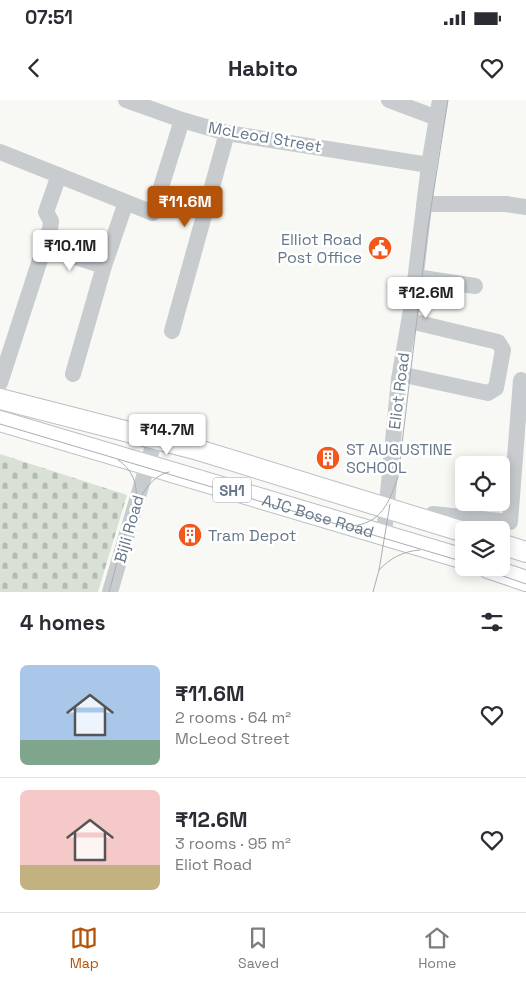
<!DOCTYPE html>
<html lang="en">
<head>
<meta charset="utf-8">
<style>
  :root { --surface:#fff; --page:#f2f2f3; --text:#2b2b33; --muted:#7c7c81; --line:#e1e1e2; --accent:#b45309 }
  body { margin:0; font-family:"Space Grotesk",sans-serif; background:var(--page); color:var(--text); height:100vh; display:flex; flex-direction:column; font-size:19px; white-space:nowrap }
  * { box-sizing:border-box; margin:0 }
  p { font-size:16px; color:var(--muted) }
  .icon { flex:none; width:28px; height:28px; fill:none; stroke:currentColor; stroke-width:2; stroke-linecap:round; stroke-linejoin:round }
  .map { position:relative; height:492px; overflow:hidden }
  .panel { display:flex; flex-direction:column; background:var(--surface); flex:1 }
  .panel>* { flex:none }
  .buttons { position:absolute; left:455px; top:356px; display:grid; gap:10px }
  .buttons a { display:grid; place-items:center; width:55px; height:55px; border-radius:8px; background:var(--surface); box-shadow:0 2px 12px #0003; font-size:25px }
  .price { position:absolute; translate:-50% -42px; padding:0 11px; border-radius:5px; background:#fff; color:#222; font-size:16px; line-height:32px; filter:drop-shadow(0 1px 2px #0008) }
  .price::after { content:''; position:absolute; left:50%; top:30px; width:15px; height:11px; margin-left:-8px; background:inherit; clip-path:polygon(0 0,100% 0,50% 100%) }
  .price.current { background:var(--accent); color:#fff }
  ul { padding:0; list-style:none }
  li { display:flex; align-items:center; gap:15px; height:125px; padding:0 20px }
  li+li { border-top:1px solid var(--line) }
  li span { display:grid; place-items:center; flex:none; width:140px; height:100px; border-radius:8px; color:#555 }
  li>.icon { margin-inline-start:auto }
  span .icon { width:60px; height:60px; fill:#fffc; stroke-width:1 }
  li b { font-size:21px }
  h2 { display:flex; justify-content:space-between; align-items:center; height:60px; padding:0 20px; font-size:21px }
  .status { display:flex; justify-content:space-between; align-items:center; height:35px; padding:0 25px; background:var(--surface); direction:ltr }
  .status svg { height:14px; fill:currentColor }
  header { display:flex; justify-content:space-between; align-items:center; height:65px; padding:0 20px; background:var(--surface); font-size:22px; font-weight:700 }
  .tab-bar { display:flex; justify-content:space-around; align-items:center; height:70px; border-top:1px solid var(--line); background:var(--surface); font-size:14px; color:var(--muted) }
  .tab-bar a { display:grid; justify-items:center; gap:2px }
  .tab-bar .current { color:var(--accent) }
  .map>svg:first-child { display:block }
</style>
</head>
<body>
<div class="status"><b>07:51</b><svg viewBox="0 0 49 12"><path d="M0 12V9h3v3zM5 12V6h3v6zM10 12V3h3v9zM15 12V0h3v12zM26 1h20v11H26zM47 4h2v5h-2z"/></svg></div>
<header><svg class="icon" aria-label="back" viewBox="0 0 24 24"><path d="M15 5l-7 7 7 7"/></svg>Habito<svg class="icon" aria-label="heart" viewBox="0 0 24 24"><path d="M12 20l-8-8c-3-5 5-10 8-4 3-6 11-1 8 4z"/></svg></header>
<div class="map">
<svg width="526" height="492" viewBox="0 0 526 492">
  <defs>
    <pattern id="cemetery-stones" width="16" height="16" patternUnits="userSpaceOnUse" patternTransform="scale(1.25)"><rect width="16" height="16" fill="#d9e1d6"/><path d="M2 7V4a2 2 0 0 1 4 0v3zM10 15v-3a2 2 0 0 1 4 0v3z" fill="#b4bbb3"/></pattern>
  </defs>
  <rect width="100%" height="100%" fill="#f8f9f5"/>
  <path fill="url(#cemetery-stones)" d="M0,354L127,395L98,492H0Z"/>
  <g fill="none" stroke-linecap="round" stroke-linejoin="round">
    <g stroke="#bbbfc3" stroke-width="22">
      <g id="major">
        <path d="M0,299L195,349L464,432"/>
        <path id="s1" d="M0,321L464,459"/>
        <path d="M501,444L526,452"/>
        <path d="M488,468L526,481"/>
      </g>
    </g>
    <path stroke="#c8cccf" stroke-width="16" d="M126,0L182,20
      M389,0L437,18
      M0,52L153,113L182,20L227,33L429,65
      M424,104H506L526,107
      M44,147L104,166
      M416,177L475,186
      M172,231L227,33
      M73,274L104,166L126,102
      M400,274L488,293L496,288L503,250L498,242L410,221
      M0,283L50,129L51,121L46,112L59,75
      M431,421L433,414L510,422L521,280
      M384,434L399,279L413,198L429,65L440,0
      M110,492L155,339"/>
    <use href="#major" stroke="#fff" stroke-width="20"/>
    <path stroke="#a8aeb4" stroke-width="1" d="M0,324L464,462
      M118,360C132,369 138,384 136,401
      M351,426C381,424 389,403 398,377L428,127L448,0
      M480,468L526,484
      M379,470C390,458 404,451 420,450
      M109,492C119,460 132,379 169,372
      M373,492L379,470L390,404"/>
  </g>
  <defs>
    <g id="civic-disc" transform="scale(1.25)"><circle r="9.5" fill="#f3571b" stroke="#fff"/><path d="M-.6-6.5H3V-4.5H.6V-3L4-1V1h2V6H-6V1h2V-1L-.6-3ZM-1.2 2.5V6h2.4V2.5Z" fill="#fff"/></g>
    <g id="building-disc" transform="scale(1.25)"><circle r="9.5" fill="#f3571b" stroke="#fff"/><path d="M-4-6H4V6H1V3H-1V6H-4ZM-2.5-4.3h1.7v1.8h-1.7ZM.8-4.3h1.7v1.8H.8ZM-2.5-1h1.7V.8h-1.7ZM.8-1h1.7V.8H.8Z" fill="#fff"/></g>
  </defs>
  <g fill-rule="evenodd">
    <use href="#civic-disc" x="380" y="148"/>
    <use href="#building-disc" x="328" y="358"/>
    <use href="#building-disc" x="190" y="435"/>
  </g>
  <g text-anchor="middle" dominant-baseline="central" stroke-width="5" stroke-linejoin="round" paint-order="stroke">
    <rect fill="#fff" stroke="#93a0ac" stroke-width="1" x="213" y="377.5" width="38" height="25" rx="4"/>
    <g font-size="15" font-weight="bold" fill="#657789">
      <text x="232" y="390">SH1</text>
    </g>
    <g font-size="16" fill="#657789" stroke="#fff">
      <text transform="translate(265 37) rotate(10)">McLeod Street</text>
      <text transform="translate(399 291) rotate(-83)">Eliot Road</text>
      <text stroke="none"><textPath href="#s1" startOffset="332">AJC Bose Road</textPath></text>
      <text transform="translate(129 429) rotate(-74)">Bijli Road</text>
    </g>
    <g font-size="16" fill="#657789" stroke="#fff" text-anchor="start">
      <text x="362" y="139" text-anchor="end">Elliot Road<tspan x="362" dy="18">Post Office</tspan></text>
      <text x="346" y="349">ST AUGUSTINE<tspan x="346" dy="18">SCHOOL</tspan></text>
      <text x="208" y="435">Tram Depot</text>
    </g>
  </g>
</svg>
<div class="buttons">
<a><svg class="icon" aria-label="locate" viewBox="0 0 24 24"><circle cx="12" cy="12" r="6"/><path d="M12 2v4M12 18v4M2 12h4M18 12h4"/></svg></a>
<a><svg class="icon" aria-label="layers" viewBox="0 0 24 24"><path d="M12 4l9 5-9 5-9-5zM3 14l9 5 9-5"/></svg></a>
</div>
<b class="price current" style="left:185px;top:128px">₹11.6M</b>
<b class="price" style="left:70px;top:172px">₹10.1M</b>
<b class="price" style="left:426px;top:219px">₹12.6M</b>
<b class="price" style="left:167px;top:356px">₹14.7M</b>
</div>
<section class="panel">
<h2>4 homes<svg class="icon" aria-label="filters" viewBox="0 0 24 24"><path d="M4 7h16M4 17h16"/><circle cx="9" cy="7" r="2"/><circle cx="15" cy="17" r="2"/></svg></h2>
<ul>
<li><span style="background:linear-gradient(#a9c7e8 75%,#7fa58c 0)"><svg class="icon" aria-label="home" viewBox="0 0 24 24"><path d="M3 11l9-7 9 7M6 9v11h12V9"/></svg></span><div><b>₹11.6M</b><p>2 rooms · 64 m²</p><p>McLeod Street</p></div><svg class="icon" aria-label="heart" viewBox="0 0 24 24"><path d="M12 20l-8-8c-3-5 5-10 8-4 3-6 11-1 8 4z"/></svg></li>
<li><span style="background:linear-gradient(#f6c9c9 75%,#c2b280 0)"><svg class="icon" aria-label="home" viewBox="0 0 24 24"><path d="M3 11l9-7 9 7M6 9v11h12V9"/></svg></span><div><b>₹12.6M</b><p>3 rooms · 95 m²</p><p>Eliot Road</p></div><svg class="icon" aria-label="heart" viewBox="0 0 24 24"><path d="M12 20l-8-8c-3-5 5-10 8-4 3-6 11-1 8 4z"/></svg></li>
</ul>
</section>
<nav class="tab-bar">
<a class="current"><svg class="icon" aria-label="map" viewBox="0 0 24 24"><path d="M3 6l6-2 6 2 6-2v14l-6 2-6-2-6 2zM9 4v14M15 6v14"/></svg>Map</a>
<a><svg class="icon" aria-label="saved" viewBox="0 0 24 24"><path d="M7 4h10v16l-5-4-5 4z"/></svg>Saved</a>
<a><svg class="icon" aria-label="home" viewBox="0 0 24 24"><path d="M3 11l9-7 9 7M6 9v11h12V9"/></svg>Home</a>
</nav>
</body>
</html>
